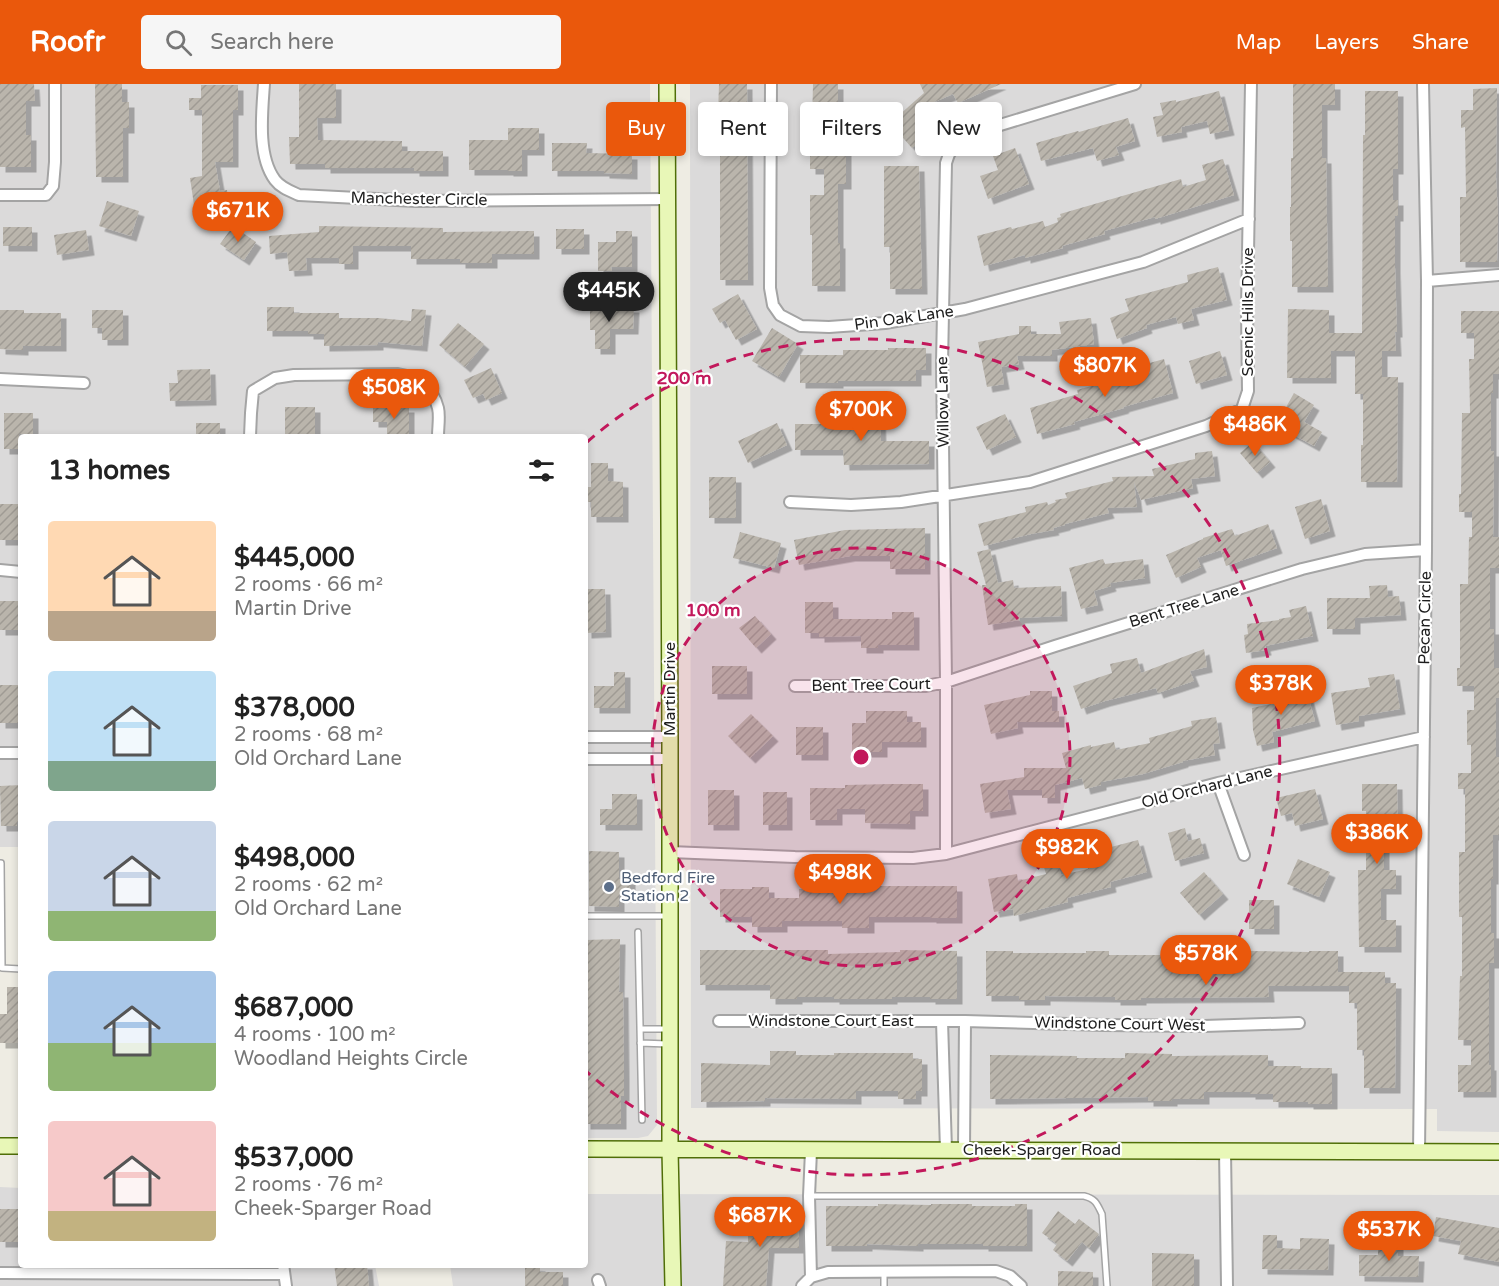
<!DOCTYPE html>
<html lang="en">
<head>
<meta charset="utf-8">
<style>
  :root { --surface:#fff; --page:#f6f6f6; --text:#222; --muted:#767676; --accent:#ea580c }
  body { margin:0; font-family:"Varela Round",sans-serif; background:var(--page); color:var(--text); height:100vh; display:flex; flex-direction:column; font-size:22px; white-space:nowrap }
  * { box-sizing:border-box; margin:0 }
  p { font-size:20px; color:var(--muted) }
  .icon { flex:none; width:33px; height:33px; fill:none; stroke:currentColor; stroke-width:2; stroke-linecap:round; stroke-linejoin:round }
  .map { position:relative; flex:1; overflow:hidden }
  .panel { position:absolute; left:18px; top:350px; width:570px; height:834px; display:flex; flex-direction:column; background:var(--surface); border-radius:6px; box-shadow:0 3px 9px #0003 }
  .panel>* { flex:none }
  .guide { position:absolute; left:606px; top:18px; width:570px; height:54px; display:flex; gap:12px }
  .price { position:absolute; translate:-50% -51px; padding:0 14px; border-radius:21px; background:var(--accent); color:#fff; font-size:20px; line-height:39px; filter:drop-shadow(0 2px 3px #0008) }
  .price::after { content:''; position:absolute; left:50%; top:36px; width:18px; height:14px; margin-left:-9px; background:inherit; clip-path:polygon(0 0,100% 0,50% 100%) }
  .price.current { background:#222; color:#fff }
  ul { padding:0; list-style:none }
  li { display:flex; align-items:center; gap:18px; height:150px; padding:0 30px }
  li span { display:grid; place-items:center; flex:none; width:168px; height:120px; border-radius:6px; color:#555 }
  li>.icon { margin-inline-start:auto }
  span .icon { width:72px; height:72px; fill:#fffc; stroke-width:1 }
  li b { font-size:26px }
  h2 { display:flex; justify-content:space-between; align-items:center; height:72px; padding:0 30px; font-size:26px }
  .tag { padding:0 21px; border-radius:6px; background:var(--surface); box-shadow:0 3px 9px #0003; font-size:21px; line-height:54px }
  .tag.current { background:var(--accent); color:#fff }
  header { display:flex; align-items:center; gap:36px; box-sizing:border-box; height:84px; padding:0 30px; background:var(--accent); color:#fff }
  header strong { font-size:28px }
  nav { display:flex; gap:33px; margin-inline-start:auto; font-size:21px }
  .search { width:420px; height:54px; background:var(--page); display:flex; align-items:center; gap:15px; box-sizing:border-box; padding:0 21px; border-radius:6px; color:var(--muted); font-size:22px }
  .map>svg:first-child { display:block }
</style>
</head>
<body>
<header>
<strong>Roofr</strong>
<div class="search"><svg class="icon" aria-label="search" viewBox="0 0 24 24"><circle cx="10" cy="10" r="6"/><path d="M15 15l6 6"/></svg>Search here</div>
<nav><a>Map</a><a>Layers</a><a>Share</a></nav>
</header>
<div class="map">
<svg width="1499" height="1202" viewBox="0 0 1499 1202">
  <defs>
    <pattern id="building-hatch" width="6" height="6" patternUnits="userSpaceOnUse" patternTransform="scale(1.5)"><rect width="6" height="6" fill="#bab5ac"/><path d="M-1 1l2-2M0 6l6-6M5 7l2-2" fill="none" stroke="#9f9b94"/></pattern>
    <filter id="shadow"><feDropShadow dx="5.5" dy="5.5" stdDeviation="0" flood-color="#0004"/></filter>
  </defs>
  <rect width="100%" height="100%" fill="#eeece3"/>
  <path fill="#dbdada" d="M0,0H650L657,1041L648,1052L638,1054H585V352H21V763H0Z
    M690,0H1499V1048L1437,1047V1025L691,1024Z
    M0,1103L21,1104V1180L375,1181L379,1202H0Z
    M585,1110L1499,1111V1202H453L450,1181L585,1180Z"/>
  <path fill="url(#building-hatch)" filter="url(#shadow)" d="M0,0H34L35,17H26V51H31V83H0Z
    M95,0H122V18H129V44H123V93H96Z
    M299,0H336V34H317L318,56L402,57V67H443V87H414V84H325V80H290L289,53H299Z
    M719,0H747L748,196H720V61H717Z
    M813,0H838V24H851V56H846V100H838V159H840V202H812V151H810V111H824V85H810V67H829L828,40H812Z
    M920,0H1001L958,19L953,10L918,25L935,44L912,64L890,39L924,9Z
    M1293,0H1335V21H1322V74H1326L1328,203H1292V157H1290V123H1291V74H1293Z
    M201,1H238V26H233V78H215L220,107L227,106L229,122L195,128L190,94L202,92V26H189V14H201Z
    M1497,4L1496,93L1498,131L1497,178H1460V113H1466L1465,43L1461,44V26H1473V5Z
    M1219,7L1229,46L1210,50L1207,37L1181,43L1182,48L1157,53L1153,33L1163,31L1160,19L1176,16V18Z
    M1365,7H1398V85H1393V116H1398V132H1395V184L1397,248H1395L1396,267H1382V293H1398L1397,398H1361V361H1363V310H1355V267H1331V294H1287L1288,225L1329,226V249H1362L1363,51H1365Z
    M1128,34L1135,57L1116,63L1119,71L1097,77L1093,64L1041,77L1036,59L1078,47L1079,48Z
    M508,44H539V66H522V87H508V86H469V56H508Z
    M552,59H587L586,69L632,70V90L604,89V87H552Z
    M1015,64L1029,100L988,115L980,92L998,86L993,72Z
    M1223,75L1234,111L1155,135V133L1104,147L1105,150L1062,162L1063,164L1025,174V171L984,182L977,152L1011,143L1012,145L1043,137L1045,143L1058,138L1057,134L1061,133L1060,130L1181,95L1183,103L1206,96L1202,81Z
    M884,82H919L922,205H890V163H884Z
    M107,117L139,127L131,152L99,142Z
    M233,142L256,158L244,176L220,160Z
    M319,142L443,144V148L534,147V170H492V179H460V175H411V162H353V180H339V174H306L307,186L289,187L287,168L270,170L269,152L319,148Z
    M3,143H32V162H3Z
    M556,145H584V165H556Z
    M86,146L89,166L57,171L54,151Z
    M616,147H632V183H611L612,187H598V158H616Z
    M1218,183L1227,216L1191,225L1194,236L1178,240L1176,233L1146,241L1147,244L1117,255L1110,234L1129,227L1125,215L1188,198L1187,191Z
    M738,210L757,245L736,256L725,236L720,239L712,225Z
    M267,223H294V229H339V234H378L411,237L412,225L426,226L422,262L378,258V261L324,262V250H308V247H267Z
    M590,223H634L633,245H610V265H595V246H590Z
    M0,226H24V229H61V262H23V266L0,265Z
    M92,226H123V256H102V244H92Z
    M1461,227H1499V290H1493V309H1491V367H1494L1493,453H1499V484H1490V545H1494V584H1499V614H1496V673H1499V751H1493V795H1491V849H1494V879H1489V981H1491V1008H1458V981H1471V956H1458L1460,892H1462V833H1459V768H1465V705H1458V689H1471V661H1467V626H1474V602H1457V584H1460V500H1468L1469,453H1472V428H1459V410H1461L1462,329H1470L1469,275H1474V249H1461Z
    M1091,234L1094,260L1052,266V272H1017L1019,280L1001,283L1004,300L987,303L978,258L1019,250V242H1031V250H1061L1059,238Z
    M458,239L484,260L465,283L439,261Z
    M772,244L798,260L779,293L752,277Z
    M888,264H926V286H916V297H838V299H800V271H843V266H888Z
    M1220,267L1227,291L1196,300L1189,277Z
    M1164,275L1173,309L1123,323L1124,324L1074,338L1075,340L1037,350L1030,324L1078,310L1077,306L1130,291L1128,285Z
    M491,284L502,309L486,316L483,310L473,314L464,296Z
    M210,285L211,316L170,317L169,299H178L177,286Z
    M1294,309L1314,321L1304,338L1322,348L1314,362L1276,341Z
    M285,323H315V352H285Z
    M373,323H409V352H387V338H373Z
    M4,329H33V350H19V365H4Z
    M843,329H880L881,357H929V380L844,381L843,366H795V340H843Z
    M1005,330L1016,353L987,366L976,343Z
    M196,339H220V352H196Z
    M777,339L787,361L748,379L738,357Z
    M1253,358L1270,378L1257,389L1240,369Z
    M1212,367L1215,392L1191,395L1193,404L1141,416L1134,398L1137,423L1107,424L1109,429L1065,440V441L1053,444L1054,446L1031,450L984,462L978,440L1026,428L1025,423L1047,418L1048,421L1056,418L1055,416L1067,414L1065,409L1113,397L1112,393L1154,392L1152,385L1195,375V369Z
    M591,379H608V397L623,398V433H591V418H585V403H591Z
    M709,393H736V434H709Z
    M1321,415L1330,447L1305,455L1295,423Z
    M0,420H21V456H0Z
    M1268,440L1277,464L1226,482L1221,466L1197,474L1201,483L1176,494L1166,471L1203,455V454L1232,445L1235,452Z
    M925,444V485H890V472H850L799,481L794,456L845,446Z
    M740,448L781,459L774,484L733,474Z
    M990,465L998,499L1013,496L1014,504L1061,502L1062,532L1019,534L1020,536L988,541L982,501H986L977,468Z
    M1103,475L1105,480L1143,475L1145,494L1110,499L1111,502L1094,507L1098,521L1081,525L1069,484Z
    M1387,501L1388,513L1399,512L1401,531L1355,534V545H1327V514H1370L1369,502Z
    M585,505H605L606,548L586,549Z
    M0,517H21V546H0Z
    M805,518H833V535H892V528H914V561H878V564H861V552L819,553V549H805Z
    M1306,522L1313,552L1265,562L1266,566L1246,569L1244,551L1248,550L1247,540L1279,536V535L1291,533L1289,526Z
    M755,532L771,550L756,564L739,544Z
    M1204,565L1207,583L1190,587L1194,597L1158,609L1156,604L1105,617L1081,625L1073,602L1112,589L1110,580L1137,574L1141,589Z
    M712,582H747V610H712Z
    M614,588H625V624H594V602H614Z
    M1394,590L1400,625L1359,632V637L1336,641L1331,609L1370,603L1368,594Z
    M0,601H21V639H0Z
    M1306,605L1315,637L1272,648L1274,658L1257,662L1253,646L1252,624L1280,618L1278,612Z
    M1030,607H1052V627H1059V638H1017L1018,644L991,650L984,621L1030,611Z
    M866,627H907V638H921V658H882V668H852V639H866Z
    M751,630L773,652L750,674L728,652Z
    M1216,633L1220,659L1213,660L1215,671L1183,677V678L1143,690L1101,698V701L1085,705L1082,694L1055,701V714H1042V706H1007L1011,725L985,729L980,700L1024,693V684H1066L1062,669L1091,661V663L1114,658L1116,666L1150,659L1149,654L1192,642L1191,637Z
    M796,643H823V671H796Z
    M892,700H923V727H910V740L865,739V725H837V736H810V704H845V701Z
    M1362,700H1397L1398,760H1384V786H1396V805H1381V836H1396V863H1359L1358,786H1366V727H1362Z
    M21,701V738H17V742H1L0,702Z
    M1315,705L1323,735L1295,742L1292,729L1281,732L1276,714Z
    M708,706H734V741H708Z
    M763,708H787V741H763Z
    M612,710H637V741H600V725H612Z
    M1185,744L1188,757L1200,754L1204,769L1175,777L1168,749Z
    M1138,756L1147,788L1110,798L1111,803L1067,814L1068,818L1014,832L1013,825L994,828L988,795L1017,790L1018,797L1046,790L1043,780L1057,776L1061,791L1088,785L1084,770Z
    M589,767L619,768V795H630V811H619V823L589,822Z
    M1298,775L1330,788L1319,813L1287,800Z
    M1204,788L1223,810L1199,831L1180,809Z
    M842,802H957V834H931V833H869V844H842V837H782V843H752V833H720V805H752V803H769V814H799V805H842Z
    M1249,816H1274V845H1249Z
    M620,855L619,908H623L624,989V1012H621V1040H585V856Z
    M700,866H828V870L900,868V866L957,867V915H930V913H892V915H834V913H797V915H770V901H700Z
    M986,867H1013V869H1086V867H1109V871H1178V868L1251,869V867L1309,868V867H1338V888H1385V899H1396L1395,1004H1364V966H1357V919H1349V902H1268L1269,913L1141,914V916H1115V913L1045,912V916H1019V912H986Z
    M7,903H21V959H0V930H7Z
    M770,967H796V971H834V969H913V975H922V1007H916V1015H898V1007H856V1015L765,1014V1017L701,1018V979L770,981Z
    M1125,969L1172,970V972L1268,971V982H1301V984H1332V1020H1308V1018H1273V1010H1250V1008H1204V1015H1172V1017H1148V1013L990,1015V971L1077,972V974H1125Z
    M878,1120L931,1121V1120H972V1122H1015V1120H1027V1162H983V1160H918V1162L867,1160V1162H826V1122H878Z
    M0,1125H21V1158H0Z
    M771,1125H799V1164H769L766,1202H723L726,1157L748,1158V1136L771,1137Z
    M1058,1127L1075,1140L1079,1135L1099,1150L1089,1164L1082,1158L1067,1177L1053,1166L1057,1160L1042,1149Z
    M1436,1133L1499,1144V1178L1458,1170L1461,1157L1433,1152Z
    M1263,1151H1277V1164L1300,1165V1154L1329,1155L1328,1186L1262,1185Z
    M1378,1156H1398V1172H1419L1418,1193L1359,1192V1171H1378Z
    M1152,1169L1194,1170V1202H1152Z
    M334,1180H367L369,1202H337Z
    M525,1181L540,1182V1188H563V1202H525Z
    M1058,1187L1093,1188V1202H1058Z"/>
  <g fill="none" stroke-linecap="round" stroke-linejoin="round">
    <g stroke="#a4a4a4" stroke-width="8">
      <path id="lane" d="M0,779H1L2,884L21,885
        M585,832H669
        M638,848L642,1036
        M640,945H669
        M640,959L668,960
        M809,1112H1084C1096,1115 1097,1120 1102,1130L1107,1202
        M884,1188V1202"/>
    </g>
    <g stroke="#a4a4a4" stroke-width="14">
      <path id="street" d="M264,0C262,29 257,72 275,96C281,104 290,107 299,111L416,117L668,115
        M771,0L770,204L773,221L780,231L801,242L829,243L885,239L965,225L1143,178L1249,135
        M0,111H46L53,102L55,78V0
        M1427,197L1499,191
        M0,295L84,299
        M250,352L251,329L253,307L275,294L294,291L397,290C416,293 433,303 438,324C440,332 438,343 438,352
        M790,418L851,421L901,418L1030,398L1206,342L1242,325L1248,307L1247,225L1251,0
        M0,486L21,488
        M795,602H926L946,598L1055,562L1302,485L1365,470L1426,466
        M585,653H670
        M0,669H21
        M585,675H670
        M1218,699L1244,771
        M670,768L795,773L913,774L946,770L1218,699L1424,653
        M946,770V598L942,279L946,79C949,68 954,59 964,52L1135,0
        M719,937H965L1103,941L1204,942L1299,939
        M942,937L946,1066
        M964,1066L965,937
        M811,1067L809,1112L811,1193
        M1225,1067L1227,1202
        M1419,1068L1426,466L1427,197L1423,0
        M283,1180L286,1202
        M0,1189L284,1190
        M598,1196L600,1202
        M802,1202L811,1193L828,1188L996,1187L1010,1192L1021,1202"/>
    </g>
    <g stroke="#506f08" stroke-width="18">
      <path id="secondary" d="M667,0L670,653V1066L673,1202
        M0,1062H21
        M585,1065L1499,1068"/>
    </g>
    <use href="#lane" stroke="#fff" stroke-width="5"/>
    <use href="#street" stroke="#fff" stroke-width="10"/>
    <use href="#secondary" stroke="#e8f7b7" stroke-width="15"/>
  </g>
  <circle cx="861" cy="673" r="209" fill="#c2185b" fill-opacity=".12"/>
  <g fill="none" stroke="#c2185b" stroke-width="3" stroke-dasharray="10 8">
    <circle cx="861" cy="673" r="209"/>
    <path d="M587 358A418 418 0 1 1 587 988"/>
  </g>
  <circle fill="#5c6f8a" stroke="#fff" stroke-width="2" cx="609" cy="803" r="6"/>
  <g text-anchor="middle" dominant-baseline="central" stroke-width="4.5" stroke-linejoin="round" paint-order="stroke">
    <g font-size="16" fill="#1d1d1d" stroke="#fff">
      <text transform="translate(419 115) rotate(1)">Manchester Circle</text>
      <text transform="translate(1248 228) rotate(-90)">Scenic Hills Drive</text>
      <text transform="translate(904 234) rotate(-8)">Pin Oak Lane</text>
      <text transform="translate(943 318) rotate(-91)">Willow Lane</text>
      <text transform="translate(1184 522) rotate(-17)">Bent Tree Lane</text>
      <text transform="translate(1425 534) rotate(-89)">Pecan Circle</text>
      <text transform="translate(871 601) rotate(-1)">Bent Tree Court</text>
      <text transform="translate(670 605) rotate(-90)">Martin Drive</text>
      <text transform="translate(1207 703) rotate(-14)">Old Orchard Lane</text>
      <text x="831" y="937">Windstone Court East</text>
      <text transform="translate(1120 940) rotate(1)">Windstone Court West</text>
      <text x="1042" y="1066">Cheek-Sparger Road</text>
    </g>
    <g font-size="16" fill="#4e5e75" stroke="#fff" text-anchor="start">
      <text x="621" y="794">Bedford Fire<tspan x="621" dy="18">Station 2</tspan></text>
    </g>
  </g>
  <circle cx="861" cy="673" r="9" fill="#c2185b" stroke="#fff" stroke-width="3"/>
  <g font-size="18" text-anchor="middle" font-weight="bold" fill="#c2185b" stroke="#fff" stroke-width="4.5" stroke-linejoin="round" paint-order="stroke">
    <text x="684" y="300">200 m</text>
    <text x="713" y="532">100 m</text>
  </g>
</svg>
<b class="price" style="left:238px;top:159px">$671K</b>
<b class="price current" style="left:609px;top:239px">$445K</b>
<b class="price" style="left:1105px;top:314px">$807K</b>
<b class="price" style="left:394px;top:336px">$508K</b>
<b class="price" style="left:861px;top:358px">$700K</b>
<b class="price" style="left:1255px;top:373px">$486K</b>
<b class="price" style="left:1281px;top:632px">$378K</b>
<b class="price" style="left:1377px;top:781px">$386K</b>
<b class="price" style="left:1067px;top:796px">$982K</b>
<b class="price" style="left:840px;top:821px">$498K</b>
<b class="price" style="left:1206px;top:902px">$578K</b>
<b class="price" style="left:760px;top:1164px">$687K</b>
<b class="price" style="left:1389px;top:1178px">$537K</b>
<div class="guide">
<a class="tag current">Buy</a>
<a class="tag">Rent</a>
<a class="tag">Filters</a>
<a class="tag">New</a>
</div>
<section class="panel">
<h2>13 homes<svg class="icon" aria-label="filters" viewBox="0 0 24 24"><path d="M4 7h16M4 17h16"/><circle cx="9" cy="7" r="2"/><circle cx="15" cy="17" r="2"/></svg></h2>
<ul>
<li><span style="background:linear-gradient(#ffd9b3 75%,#b9a48a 0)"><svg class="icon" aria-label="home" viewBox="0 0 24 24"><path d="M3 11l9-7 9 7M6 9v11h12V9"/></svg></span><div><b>$445,000</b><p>2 rooms · 66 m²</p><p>Martin Drive</p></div></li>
<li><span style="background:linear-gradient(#bfe0f5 75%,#7fa58c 0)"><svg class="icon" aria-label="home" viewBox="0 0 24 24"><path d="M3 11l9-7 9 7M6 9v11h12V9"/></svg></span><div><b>$378,000</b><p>2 rooms · 68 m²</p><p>Old Orchard Lane</p></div></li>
<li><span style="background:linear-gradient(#c9d6e8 75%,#8fb573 0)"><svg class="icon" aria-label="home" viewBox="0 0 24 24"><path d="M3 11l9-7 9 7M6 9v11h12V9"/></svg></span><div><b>$498,000</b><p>2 rooms · 62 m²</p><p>Old Orchard Lane</p></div></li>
<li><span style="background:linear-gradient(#a9c7e8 60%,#8fb573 0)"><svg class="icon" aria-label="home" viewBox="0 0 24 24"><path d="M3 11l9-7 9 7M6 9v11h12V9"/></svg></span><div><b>$687,000</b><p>4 rooms · 100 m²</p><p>Woodland Heights Circle</p></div></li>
<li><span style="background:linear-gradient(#f6c9c9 75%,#c2b280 0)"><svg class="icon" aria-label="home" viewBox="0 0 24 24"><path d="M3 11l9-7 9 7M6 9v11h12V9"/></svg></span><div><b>$537,000</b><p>2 rooms · 76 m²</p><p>Cheek-Sparger Road</p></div></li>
</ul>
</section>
</div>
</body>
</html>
